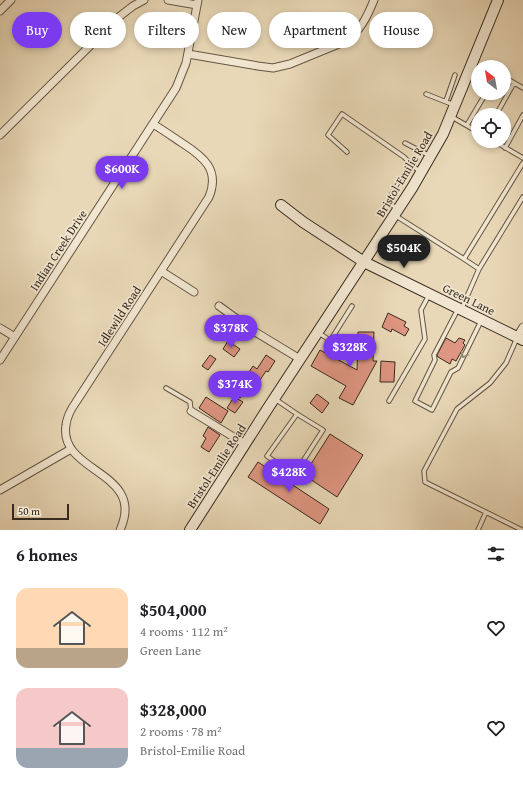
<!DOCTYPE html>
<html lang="en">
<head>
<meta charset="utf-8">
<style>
  :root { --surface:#fff; --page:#f6f6f6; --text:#202124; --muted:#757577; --accent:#7c3aed }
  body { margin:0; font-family:"Gentium Book Plus",serif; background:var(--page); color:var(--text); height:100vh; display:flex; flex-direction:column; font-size:15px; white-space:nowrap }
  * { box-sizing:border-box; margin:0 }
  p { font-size:13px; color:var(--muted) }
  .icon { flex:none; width:22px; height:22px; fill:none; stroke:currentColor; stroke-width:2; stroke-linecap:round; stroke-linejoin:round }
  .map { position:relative; height:530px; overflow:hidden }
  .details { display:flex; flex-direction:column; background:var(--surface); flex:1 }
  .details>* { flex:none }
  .hud { position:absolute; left:12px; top:12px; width:499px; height:36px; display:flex; gap:8px }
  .needle { width:26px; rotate:329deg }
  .buttons { position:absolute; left:471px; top:60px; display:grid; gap:8px }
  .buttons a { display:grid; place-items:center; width:40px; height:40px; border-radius:50%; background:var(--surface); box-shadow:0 2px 6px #0003; font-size:20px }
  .scale { position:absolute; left:12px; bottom:10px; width:57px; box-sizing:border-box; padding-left:4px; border:2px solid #372a1e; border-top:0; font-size:11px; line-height:14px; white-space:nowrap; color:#372a1e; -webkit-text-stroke:3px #f1e6d0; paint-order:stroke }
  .price { position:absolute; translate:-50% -34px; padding:0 9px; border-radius:14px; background:var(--accent); color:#fff; font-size:13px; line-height:26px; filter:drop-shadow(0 1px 2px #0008) }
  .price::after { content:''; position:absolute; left:50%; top:24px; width:12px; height:9px; margin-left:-6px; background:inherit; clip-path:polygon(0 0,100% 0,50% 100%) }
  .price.on { background:#222; color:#fff }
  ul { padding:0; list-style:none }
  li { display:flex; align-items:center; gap:12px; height:100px; padding:0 16px }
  li span { display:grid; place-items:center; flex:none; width:112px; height:80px; border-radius:12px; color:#555 }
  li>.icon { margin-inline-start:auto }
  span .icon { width:48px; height:48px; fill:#fffc; stroke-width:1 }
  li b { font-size:17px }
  h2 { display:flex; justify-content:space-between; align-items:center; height:48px; padding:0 16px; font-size:17px }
  .pill { padding:0 14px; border-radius:18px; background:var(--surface); box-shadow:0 2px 6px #0003; font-size:14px; line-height:36px }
  .pill.on { background:var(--accent); color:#fff }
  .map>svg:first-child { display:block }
</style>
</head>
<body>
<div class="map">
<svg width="523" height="530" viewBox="0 0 523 530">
  <rect width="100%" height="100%" fill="#e9d8b7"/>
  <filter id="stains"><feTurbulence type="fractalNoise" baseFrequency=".005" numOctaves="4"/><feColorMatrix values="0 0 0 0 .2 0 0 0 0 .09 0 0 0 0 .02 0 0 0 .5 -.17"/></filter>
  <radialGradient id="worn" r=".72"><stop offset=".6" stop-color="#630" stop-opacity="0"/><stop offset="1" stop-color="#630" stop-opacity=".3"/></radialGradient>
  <path fill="#de9581" stroke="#372a1e" d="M388,313L406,322L404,326L409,329L405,336L392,329L391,332L382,327Z
    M358,332H374L373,361H377L353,405L339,398L346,386L311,366L320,350L357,370Z
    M446,338L455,343L459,338L465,340L463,343L465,345L456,361L452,359L450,364L438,357L437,355Z
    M228,341L240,349L234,357L223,349Z
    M210,355L216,359L208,370L202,366Z
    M266,355L275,361L268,372L266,371L252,392L246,388L240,398L234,394L253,366L257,369Z
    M381,361L395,362L394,382H380Z
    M317,394L329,403L322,413L310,403Z
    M206,397L228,411L221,423L199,408Z
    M234,397L243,402L235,413L227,408Z
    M208,427L220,435L209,452L201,447L206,438L203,436Z
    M330,434L363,455L337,497L304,475Z
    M258,462L329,509L320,524L248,477Z"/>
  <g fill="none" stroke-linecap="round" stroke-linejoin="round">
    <g stroke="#645644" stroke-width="5.5">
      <path id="lane" d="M504,77L523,88
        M426,94L454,105
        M446,101L455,75
        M496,115L514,83
        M452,117L478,132
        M467,125L486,93
        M494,141L523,158
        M405,143L430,156
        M505,148L523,115
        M347,152L328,135L342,114L404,157L411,164
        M397,209L391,204L389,201L390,197L411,164L420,172
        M396,216L464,259L523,163
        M464,259L479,269L523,197
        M462,308L479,269
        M458,309L434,355L435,360L415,401L432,410L451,372L458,368L481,321
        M319,333L350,354
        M517,338L506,363L490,383L457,409L424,471L425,482L522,530
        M330,341L352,306
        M166,388L190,402L191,411
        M275,399L297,414L267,456L294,475L323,430L297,414
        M389,401L425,339L421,310L429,295
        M478,530L486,512"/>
    </g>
    <g stroke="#645644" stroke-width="9">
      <path id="street" d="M168,0L197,5
        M0,11L11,0
        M188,54L258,66L273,68L290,64L346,41C361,30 367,17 374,0
        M0,135L120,16L133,6L144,0
        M161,271L194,292
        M219,306L252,330L300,359
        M0,328L15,337
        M517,337L523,327
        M0,360L176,88L186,63L198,0
        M191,411L245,444
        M0,490L71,449
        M120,530C147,471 58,473 66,425C67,416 71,409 76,402L209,197C220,170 204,157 182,143C173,137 163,130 153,124"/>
    </g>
    <g stroke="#372a1e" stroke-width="12">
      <path id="secondary" d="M281,205L303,222L364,262L523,340
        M190,530L268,408L412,188L443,134L498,0"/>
    </g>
    <use href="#lane" stroke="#f1e6d0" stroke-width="3.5"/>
    <use href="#street" stroke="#f1e6d0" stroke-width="7"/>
    <use href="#secondary" stroke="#f1e6d0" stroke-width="10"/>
  </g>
  <defs><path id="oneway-chevron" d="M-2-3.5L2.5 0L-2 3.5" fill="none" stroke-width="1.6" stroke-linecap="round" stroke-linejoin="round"/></defs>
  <use stroke="#948877" href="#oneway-chevron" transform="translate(464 355) rotate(117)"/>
  <g text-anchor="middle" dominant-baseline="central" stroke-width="3.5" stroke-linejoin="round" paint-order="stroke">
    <g font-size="12" fill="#372a1e" stroke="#f1e6d0">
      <text transform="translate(404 174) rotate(-59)">Bristol-Emilie Road</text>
      <text transform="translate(58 250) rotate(-57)">Indian Creek Drive</text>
      <text transform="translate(469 299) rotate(26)">Green Lane</text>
      <text transform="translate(119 316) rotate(-57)">Idlewild Road</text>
      <text transform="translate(216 466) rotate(-57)">Bristol-Emilie Road</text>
    </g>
  </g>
  <rect width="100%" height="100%" filter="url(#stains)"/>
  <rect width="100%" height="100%" fill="url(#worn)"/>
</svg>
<div class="buttons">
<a><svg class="needle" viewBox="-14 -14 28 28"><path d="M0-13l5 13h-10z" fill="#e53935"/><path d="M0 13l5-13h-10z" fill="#757577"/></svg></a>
<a><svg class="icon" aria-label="locate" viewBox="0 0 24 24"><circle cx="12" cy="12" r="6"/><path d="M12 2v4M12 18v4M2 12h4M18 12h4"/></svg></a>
</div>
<div class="scale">50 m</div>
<b class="price" style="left:122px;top:190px">$600K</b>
<b class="price on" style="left:404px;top:269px">$504K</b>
<b class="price" style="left:231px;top:349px">$378K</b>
<b class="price" style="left:350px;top:368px">$328K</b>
<b class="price" style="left:235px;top:405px">$374K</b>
<b class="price" style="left:289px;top:493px">$428K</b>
<div class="hud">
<a class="pill on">Buy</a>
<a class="pill">Rent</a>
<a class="pill">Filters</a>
<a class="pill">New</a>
<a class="pill">Apartment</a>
<a class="pill">House</a>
</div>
</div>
<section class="details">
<h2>6 homes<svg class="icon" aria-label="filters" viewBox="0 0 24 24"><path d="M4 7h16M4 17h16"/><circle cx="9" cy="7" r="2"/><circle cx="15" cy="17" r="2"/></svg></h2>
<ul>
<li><span style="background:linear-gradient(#ffd9b3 75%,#b9a48a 0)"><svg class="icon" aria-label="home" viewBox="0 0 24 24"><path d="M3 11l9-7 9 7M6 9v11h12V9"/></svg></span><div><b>$504,000</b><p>4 rooms · 112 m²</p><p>Green Lane</p></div><svg class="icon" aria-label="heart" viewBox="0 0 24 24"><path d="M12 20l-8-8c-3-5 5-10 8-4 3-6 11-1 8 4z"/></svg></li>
<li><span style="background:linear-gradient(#f6c9c9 75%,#9aa5b1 0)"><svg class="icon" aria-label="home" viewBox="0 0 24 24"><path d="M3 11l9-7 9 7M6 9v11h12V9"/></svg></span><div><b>$328,000</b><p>2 rooms · 78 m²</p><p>Bristol-Emilie Road</p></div><svg class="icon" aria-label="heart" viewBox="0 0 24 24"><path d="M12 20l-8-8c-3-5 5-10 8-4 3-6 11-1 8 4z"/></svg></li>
</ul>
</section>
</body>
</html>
